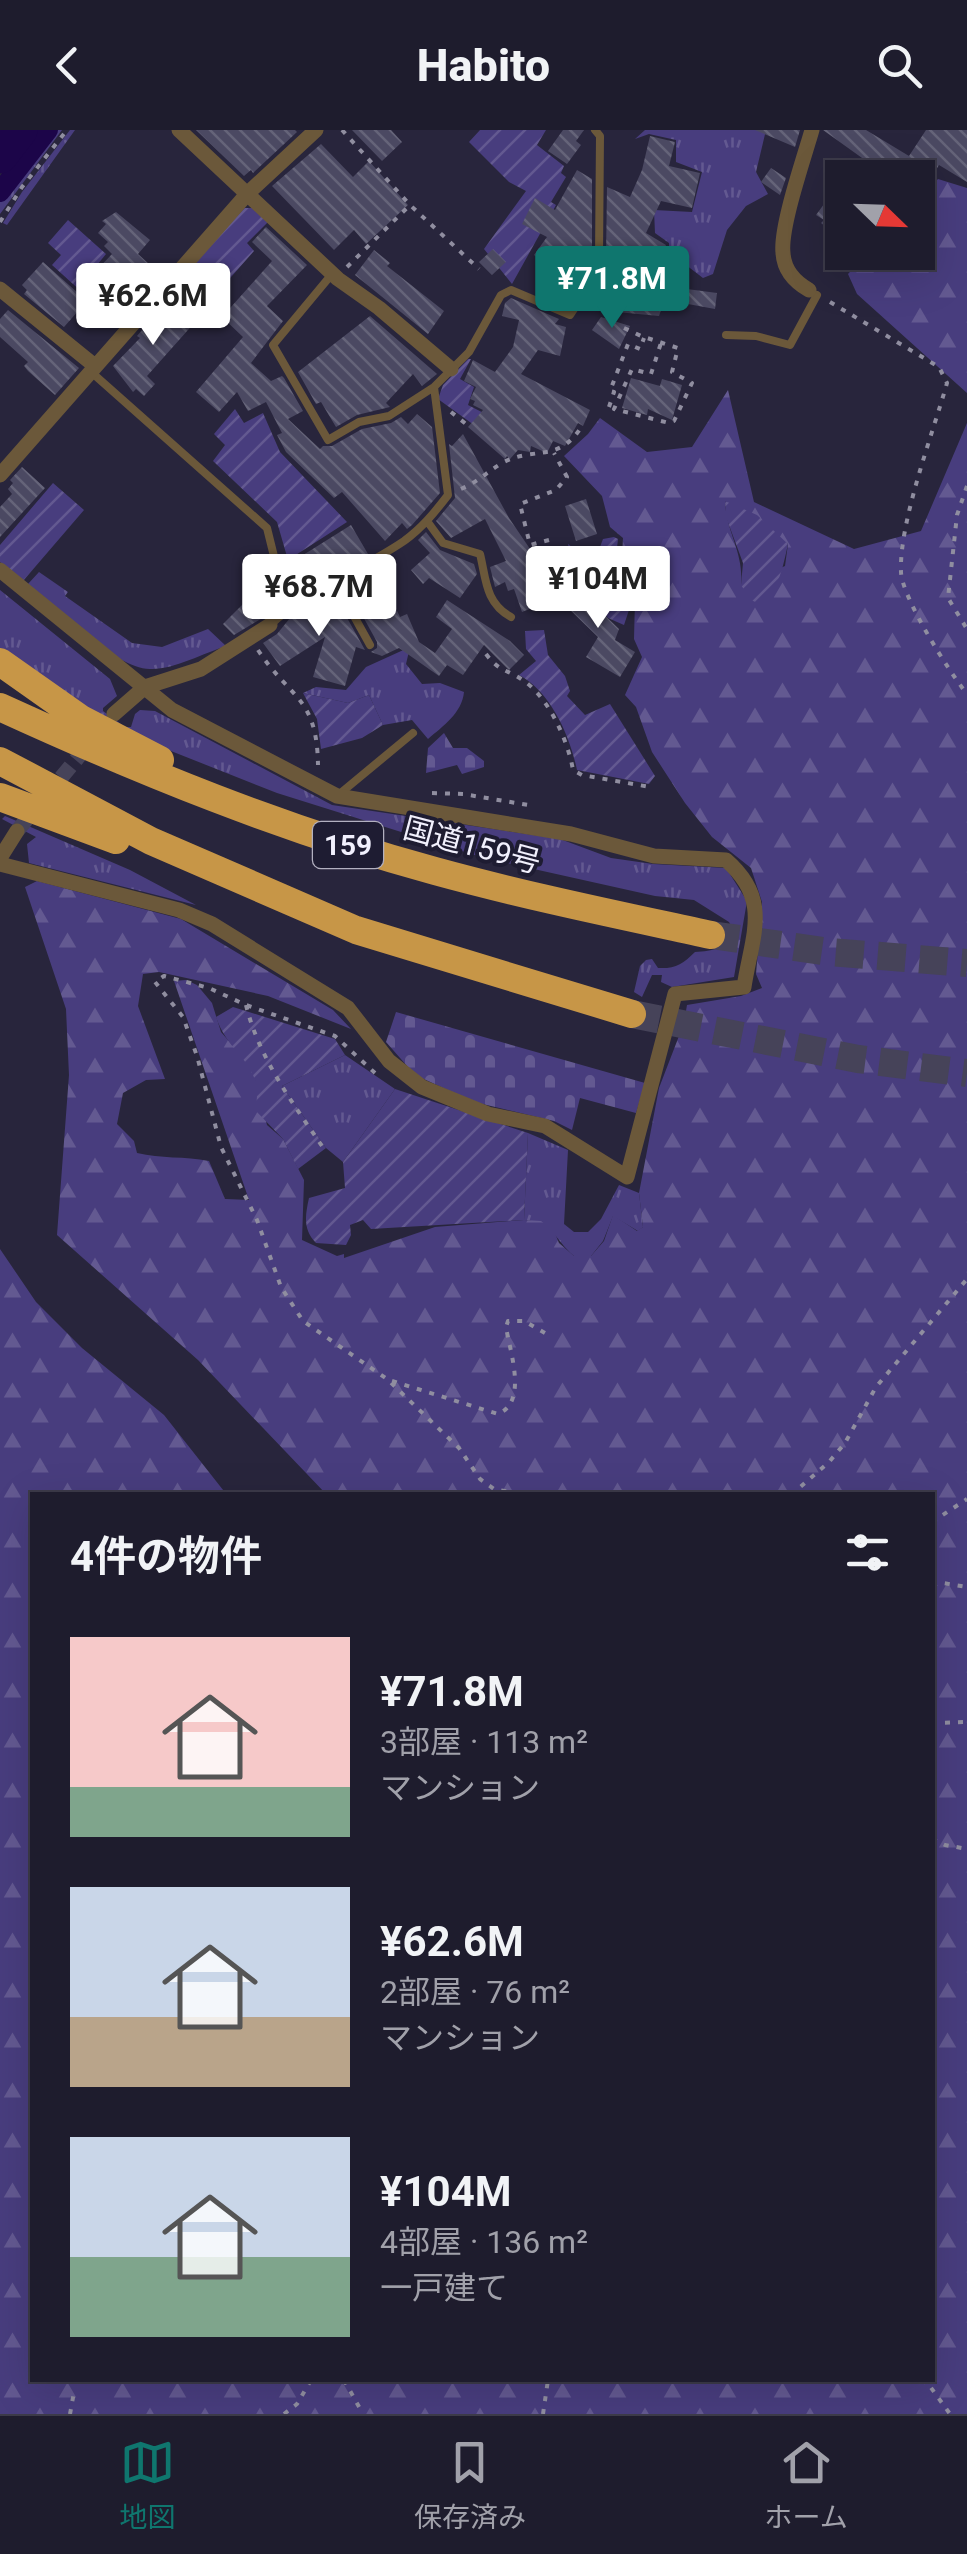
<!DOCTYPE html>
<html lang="ja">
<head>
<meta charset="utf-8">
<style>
  :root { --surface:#1e1c2d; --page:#2b2939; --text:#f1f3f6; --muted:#a1a1aa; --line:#3c3a49; --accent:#0f766e }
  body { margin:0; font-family:Roboto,"Noto Sans JP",sans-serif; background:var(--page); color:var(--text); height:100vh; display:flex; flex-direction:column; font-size:38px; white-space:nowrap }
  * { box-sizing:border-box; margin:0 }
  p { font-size:32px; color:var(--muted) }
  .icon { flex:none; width:55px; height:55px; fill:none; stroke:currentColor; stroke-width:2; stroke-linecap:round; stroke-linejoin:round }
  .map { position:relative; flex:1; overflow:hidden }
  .panel { position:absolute; left:30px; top:1362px; width:905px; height:890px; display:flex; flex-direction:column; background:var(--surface); border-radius:0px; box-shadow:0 10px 40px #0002,0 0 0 2px var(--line) }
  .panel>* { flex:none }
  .needle { width:65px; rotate:113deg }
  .fabs { position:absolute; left:825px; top:30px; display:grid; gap:20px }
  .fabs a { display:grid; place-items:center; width:110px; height:110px; border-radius:0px; background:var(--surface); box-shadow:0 10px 40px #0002,0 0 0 2px var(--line); font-size:50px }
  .price { position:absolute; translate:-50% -85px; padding:0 22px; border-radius:10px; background:#fff; color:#222; font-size:32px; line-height:65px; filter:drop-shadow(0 2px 5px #0008) }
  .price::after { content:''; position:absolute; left:50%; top:60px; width:30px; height:22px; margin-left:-15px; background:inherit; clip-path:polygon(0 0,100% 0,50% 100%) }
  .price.current { background:var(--accent); color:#fff }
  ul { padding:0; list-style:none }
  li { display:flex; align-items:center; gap:30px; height:250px; padding:0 40px }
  li span { display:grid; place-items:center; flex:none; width:280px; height:200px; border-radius:0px; color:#555 }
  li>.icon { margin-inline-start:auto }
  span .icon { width:120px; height:120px; fill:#fffc; stroke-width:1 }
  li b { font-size:42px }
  h2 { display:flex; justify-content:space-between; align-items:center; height:120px; padding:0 40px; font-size:42px }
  header { display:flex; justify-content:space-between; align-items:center; height:130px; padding:0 40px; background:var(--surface); font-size:45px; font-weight:800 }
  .tab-bar { display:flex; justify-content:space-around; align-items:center; height:140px; border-top:2px solid var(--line); background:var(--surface); font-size:28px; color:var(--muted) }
  .tab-bar a { display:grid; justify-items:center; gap:5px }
  .tab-bar .current { color:var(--accent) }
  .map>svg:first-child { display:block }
</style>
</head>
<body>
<header><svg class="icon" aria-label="back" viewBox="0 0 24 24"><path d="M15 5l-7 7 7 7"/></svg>Habito<svg class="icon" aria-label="search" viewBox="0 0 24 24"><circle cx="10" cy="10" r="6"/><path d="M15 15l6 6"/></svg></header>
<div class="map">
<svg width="967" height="2284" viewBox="0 0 967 2284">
  <defs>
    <pattern id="grass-tufts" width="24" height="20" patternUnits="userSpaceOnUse" patternTransform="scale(2.5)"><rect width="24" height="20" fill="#483d7e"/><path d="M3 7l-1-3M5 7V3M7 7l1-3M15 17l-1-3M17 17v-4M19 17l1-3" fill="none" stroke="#635991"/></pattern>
    <pattern id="forest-firs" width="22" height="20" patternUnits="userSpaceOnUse" patternTransform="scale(2.5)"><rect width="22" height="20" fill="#483d7e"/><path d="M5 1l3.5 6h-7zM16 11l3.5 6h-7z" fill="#635991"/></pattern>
    <pattern id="cemetery-stones" width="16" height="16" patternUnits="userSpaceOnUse" patternTransform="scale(2.5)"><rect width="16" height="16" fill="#483d7e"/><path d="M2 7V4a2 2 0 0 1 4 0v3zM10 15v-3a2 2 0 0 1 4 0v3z" fill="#635991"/></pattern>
    <pattern id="garden-furrows" width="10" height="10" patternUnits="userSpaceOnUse" patternTransform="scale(2.5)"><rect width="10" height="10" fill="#483d7e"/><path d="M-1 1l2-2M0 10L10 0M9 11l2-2" fill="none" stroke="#635991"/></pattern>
    <pattern id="building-back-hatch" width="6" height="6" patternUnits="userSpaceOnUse" patternTransform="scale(2.5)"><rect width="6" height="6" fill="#4b4962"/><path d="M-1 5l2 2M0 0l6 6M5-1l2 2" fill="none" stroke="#656479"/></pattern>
  </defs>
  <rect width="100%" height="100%" fill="#28253c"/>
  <path fill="url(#grass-tufts)" d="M54,0H62L0,84V70Z
    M70,0H75L7,95L3,93L22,62Z
    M645,0H766L756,42L768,64L746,76L727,100L713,144L703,148L669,122V113L655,103L654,80L692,82L702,42L676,32V10L649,4L635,9Z
    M39,442L68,462L65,466L132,513L162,517L208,499L226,516C204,523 173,540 150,539C113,538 57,478 28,454Z
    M0,460L110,549L117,566L103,578V581L125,597H131L135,584L140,580L155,581L332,675L560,709L611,728L653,734L726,738L747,771L734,847L672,857L661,852L662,845H652L642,867L634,862L640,836L646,830L652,829L658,838C675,839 683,834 695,822C714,821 724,819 734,802L729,792L694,770L655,766L484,728L277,663L123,602L0,523Z
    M410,517L406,534L422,554L440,553L464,562C462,583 443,596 428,609L412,590L383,595L369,565L348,573L303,563L316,557L346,560L366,537Z
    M5,686L130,740L196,775L29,733L27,714L36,707L2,689Z
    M345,925L395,959L343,1032L326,1018L282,956Z
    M528,1003L568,1020L564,1094L574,1102H588L601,1089L619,1055L639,1063L643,1097L638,1101L613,1086L603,1111L591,1126H574C553,1108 554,1092 524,1090Z"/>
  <path fill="url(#forest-firs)" fill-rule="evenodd" d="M938,49L967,58V263L857,164L848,144L868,123L918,122V71Z
    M728,260L754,372L854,419L921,401L967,293V2284H0V1119L36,1172L82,1218L164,1285L227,1365H32V2250H932V1365H327L198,1230L57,1105L69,945L66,879L25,757L37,751L181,789L333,880L351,899L268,866L159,842L143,844L138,876L165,949L146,950L123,963L117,994L134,1011L137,1023C161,1029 184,1026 209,1031L225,1069L249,1070L174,851L186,850L197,855L212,873L221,902L253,939L267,995L283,1009L304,1050L302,1110L337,1126L344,1124V1128L435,1097L524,1090L541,1091L554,1101L559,1113L574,1126H591L604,1111L613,1085L637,1101L643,1097L639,1063L659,958L684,893L687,875L741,866L762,858L756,844L762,772L751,738L712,707L685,673L652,622L636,577L625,565L642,527L634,509L635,470L621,443L623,408L610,397L602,366L564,326L588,304L600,288L647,322L692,317ZM725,371L788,414L785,436L741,455C744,422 726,402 725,371Z"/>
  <path fill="url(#cemetery-stones)" d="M444,603L453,618H467L484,631V637L462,644L457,635L426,643L428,618Z
    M396,882L645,953L636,983L580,968L572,1000L554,991L474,972L415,945L386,912Z"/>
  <path fill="url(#garden-furrows)" d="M480,0H546L537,15L564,36L561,43L566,47L551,72L556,75L512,154L484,119L526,61L509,52L469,12Z
    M244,78H253L268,92L247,113L254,121L202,180L173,156Z
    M68,90L106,124L93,140L110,155L94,173L52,135L61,125L48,113Z
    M468,229H471L460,249L474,257L468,275L507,295H474L438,269L443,255Z
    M235,279L244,293L263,283L280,322L347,392L288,430L277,392L213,331L225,315L214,304Z
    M53,353L84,380L23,451L0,432V415Z
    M725,371L757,385L788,414C783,437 779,458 762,475L751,470L741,455L743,433L726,387Z
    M614,407L618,409L617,418L605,429L632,471L624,495L608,488L574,450L568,414L589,430L597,425L603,409Z
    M544,500L548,525L565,546L570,561L567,566L585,585L610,574L655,646L649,654L577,640C570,606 551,562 519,545L536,531L526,519L525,501Z
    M303,563L348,573L369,565L383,595L362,608L321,619L317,589Z
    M233,877L335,909L345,925L282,956L326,1018L298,1039L283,1009L255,980C266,933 229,927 216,887Z
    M395,959L528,1003L524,1090L371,1099L363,1090L350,1095L351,1105L346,1115L316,1113C303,1100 305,1086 309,1068L345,1058L343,1032Z"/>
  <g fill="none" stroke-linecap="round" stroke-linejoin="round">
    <path stroke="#1c0549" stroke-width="20" d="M0,62L48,0"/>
    <path stroke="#1c0549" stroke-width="35" d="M0,26L20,0"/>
  </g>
  <path fill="url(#building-back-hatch)" d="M196,0H295L297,2L253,43L251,40L244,46Z
    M352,0H391L402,12L382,31Z
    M563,0H584L576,11L581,15L567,34L548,21Z
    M755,0H800L795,17Z
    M823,0H866L909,26L926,0H967V52L939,35L918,69V48H890Z
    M650,6L675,12L669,36L700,43L692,78L661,71L646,103L666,115L652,147L688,153L687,159L717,163L715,179L677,172L676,179L662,177L659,186L606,181L609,176L592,166L601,151L606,129L607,57L630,67L642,40Z
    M321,14L353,47L369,31L408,75L366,114L354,100L334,120L272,56Z
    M771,38L786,48L780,65L761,52Z
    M577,40L592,49V126L587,146L567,176L544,166L558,143L534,125L547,107L522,94L535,68L555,80Z
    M827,70L842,81V109L821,93L824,90L816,85Z
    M116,82L150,110L138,124L161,145L150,157L146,154L125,174L131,179L121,191L99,171L114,155L97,140L112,124L104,116L108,112L98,103L106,94L102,91Z
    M266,97L307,135L267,176L283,191L251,233L271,251L282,246L284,248L303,281L288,289L320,319L323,316H332L362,299L391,293L401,287L408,294L417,284L432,297L440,363L412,395L407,399L402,393L385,411L342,362L334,368L286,322L277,305L282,303L266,272L248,281L237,262L219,282L196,262L243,207L222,187L272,131L252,112Z
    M493,119L506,132L492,145L479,132Z
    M374,120L390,133L387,136L444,181L428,204L355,145Z
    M43,132L87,171L64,197L24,164L27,160L22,155Z
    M511,168L559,189L555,194L566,197L560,226L538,220L521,244L590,280L583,296L578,293L565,316L553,311L547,323L531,316L530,322L518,320L510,329L507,326L505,329L468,297L483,280L473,275L475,271L470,269L476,257L464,251L473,230L495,242L513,217L519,190L502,186L505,173Z
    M175,171L196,191L147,246L155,254L144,266L136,259L133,262L113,236L140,208L137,206L147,194L150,197Z
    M8,180L79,238L55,265L28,241L24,236L28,232L0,207V189Z
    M370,186L437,244L422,256L413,244L386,273L390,277L357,285L336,297L321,272L316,274L298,242Z
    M601,187L630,196L619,219L592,200Z
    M631,248L660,256L662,249L682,255L672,290L648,279L647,285L622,278Z
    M463,304L509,388L562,466L522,482L514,459L508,461L505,452L495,457L490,437L506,431L485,389L451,408L436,391L455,368L449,314L452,316Z
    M22,337L45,358L0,407V377L12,364L8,359L13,353L10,350Z
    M586,369L597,404L576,411L565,376Z
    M351,395L368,424L292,468L284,437Z
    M426,402L440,420L474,434L477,444L460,468L429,448L423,454L411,440L430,423L418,410Z
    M264,425L279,478L234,505L223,494L256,461L247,452L256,442L252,438Z
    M376,437L400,487L407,484L419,512L435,523L452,499L436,487L447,470L510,511L524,525L509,540L484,515L463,545L447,535L439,546L399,518L382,526L371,522L377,518V512L345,454Z
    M559,441L619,499L615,510L635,522L620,547L586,527L598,507L566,476Z
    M332,461L365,520L356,517L345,556L313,547L325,507L280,536L263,513L277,504L290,488Z"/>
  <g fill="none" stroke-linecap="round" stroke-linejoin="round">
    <path stroke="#464359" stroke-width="15" stroke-dasharray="15 8" stroke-linecap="butt" d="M17,701L89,614"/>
    <path stroke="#464359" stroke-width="28" stroke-dasharray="28 14" stroke-linecap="butt" d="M711,805L830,822L967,833
      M632,884L858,929L967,943"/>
    <path stroke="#908ea0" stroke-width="4" stroke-dasharray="5 8" stroke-linecap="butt" d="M342,0L410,75L479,139
      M0,92L22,57L67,0
      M347,137L410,75
      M830,172L939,237L947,253C933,303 899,392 901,442C902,468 950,543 967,564
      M624,198L641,206L678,218L672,242L692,253L674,291L669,293L614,279L632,239L651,244L661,213
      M609,277L614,262L610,261L628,214L640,219L644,208
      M451,282L471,298
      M967,356L957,385L948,468L967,499
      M461,359C479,351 487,342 502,333C533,316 557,333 580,299
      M549,410L530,415L520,374L556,360L567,347L554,323
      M258,520C290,569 317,566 318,635
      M486,524C500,543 508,539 524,551C549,568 568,611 573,640L582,645L650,657
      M432,663L463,664L534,676
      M246,875C259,928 292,972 322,1016
      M375,943L335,906L246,875L209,858L164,846L155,852L183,887L197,926L221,1017L257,1090L281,1157L303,1191L387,1249L459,1318L480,1349L494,1359L526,1365
      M392,1251L498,1284C528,1272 510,1222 506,1197L508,1191H524L550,1206
      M791,1365L829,1332L845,1313L876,1257L967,1149
      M932,1392L967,1369
      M932,1455L943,1453L967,1457
      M932,1593L967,1592
      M932,1709L945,1715L967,1719
      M344,2250L363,2284
      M921,2250L929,2255L950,2284
      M70,2284L74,2262
      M284,2284L297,2274L311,2250
      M543,2284L548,2250"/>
    <path stroke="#6b583a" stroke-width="8" d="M332,144L273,215L328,310L359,292L389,286L434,257
      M726,205L756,206L790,215L817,165
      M90,241L267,398L287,479
      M427,391L443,413L480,424C486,448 485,473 511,487
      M334,450L370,515
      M270,495C310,458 360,441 404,411C422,398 435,382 448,365L434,257L469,222L501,165L511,160L570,185L594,149L599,127L600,6L595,0
      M337,666L413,603"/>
    <path stroke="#6b583a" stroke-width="15" d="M179,0L338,149L379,178L451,239
      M0,159L95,236
      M809,160C795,152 784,141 783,123C780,97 804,28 812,0
      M0,345L248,63L316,0
      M0,440L172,580L337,666L571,704L654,726L726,730C772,770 752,805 744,857L675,864L627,1047L545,996L488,984L422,957L389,931L348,878L212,794L179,780L0,734
      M114,584L145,557L201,539L270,495
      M0,728L17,701"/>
    <path stroke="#c79647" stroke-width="28" d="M0,532L81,589L160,630
      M0,577C142,642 285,700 435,741C526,766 619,785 711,805
      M0,631L151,711L356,800L632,884
      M0,667L116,710"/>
  </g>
  <g text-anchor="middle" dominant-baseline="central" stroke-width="8" stroke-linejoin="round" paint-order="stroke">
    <rect fill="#1e1c32" stroke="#b2b0c0" stroke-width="2.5" x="313" y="692" width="70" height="46" rx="8"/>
    <g font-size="28" font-weight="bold" fill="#f1f0fd">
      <text x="348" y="715">159</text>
    </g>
    <g font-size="30" fill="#f1f0fd" stroke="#1e1c32">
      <text transform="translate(472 715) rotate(15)">国道159号</text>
    </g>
  </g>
</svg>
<div class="fabs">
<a><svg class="needle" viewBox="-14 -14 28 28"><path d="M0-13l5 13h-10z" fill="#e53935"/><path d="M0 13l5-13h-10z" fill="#a1a1aa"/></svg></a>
</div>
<b class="price current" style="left:612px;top:201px">¥71.8M</b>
<b class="price" style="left:153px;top:218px">¥62.6M</b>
<b class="price" style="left:598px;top:501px">¥104M</b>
<b class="price" style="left:319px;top:509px">¥68.7M</b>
<section class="panel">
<h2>4件の物件<svg class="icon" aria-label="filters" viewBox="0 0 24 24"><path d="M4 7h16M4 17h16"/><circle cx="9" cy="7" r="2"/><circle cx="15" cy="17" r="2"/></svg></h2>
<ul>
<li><span style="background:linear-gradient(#f6c9c9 75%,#7fa58c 0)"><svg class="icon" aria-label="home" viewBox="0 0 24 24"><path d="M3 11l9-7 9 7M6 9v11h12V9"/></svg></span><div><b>¥71.8M</b><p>3部屋 · 113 m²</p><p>マンション</p></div></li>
<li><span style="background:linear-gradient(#c9d6e8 65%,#b9a48a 0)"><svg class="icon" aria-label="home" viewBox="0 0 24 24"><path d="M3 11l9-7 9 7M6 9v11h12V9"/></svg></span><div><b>¥62.6M</b><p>2部屋 · 76 m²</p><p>マンション</p></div></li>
<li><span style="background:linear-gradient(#c9d6e8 60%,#7fa58c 0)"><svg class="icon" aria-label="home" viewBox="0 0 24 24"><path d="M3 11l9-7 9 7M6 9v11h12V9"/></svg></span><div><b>¥104M</b><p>4部屋 · 136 m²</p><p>一戸建て</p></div></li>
</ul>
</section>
</div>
<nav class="tab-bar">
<a class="current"><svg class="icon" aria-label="map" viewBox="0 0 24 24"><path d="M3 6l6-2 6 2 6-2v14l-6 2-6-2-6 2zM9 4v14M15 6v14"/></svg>地図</a>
<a><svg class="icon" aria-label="saved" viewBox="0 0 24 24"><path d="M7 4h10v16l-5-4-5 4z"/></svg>保存済み</a>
<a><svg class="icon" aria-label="home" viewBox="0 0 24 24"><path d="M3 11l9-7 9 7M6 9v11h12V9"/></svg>ホーム</a>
</nav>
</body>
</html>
